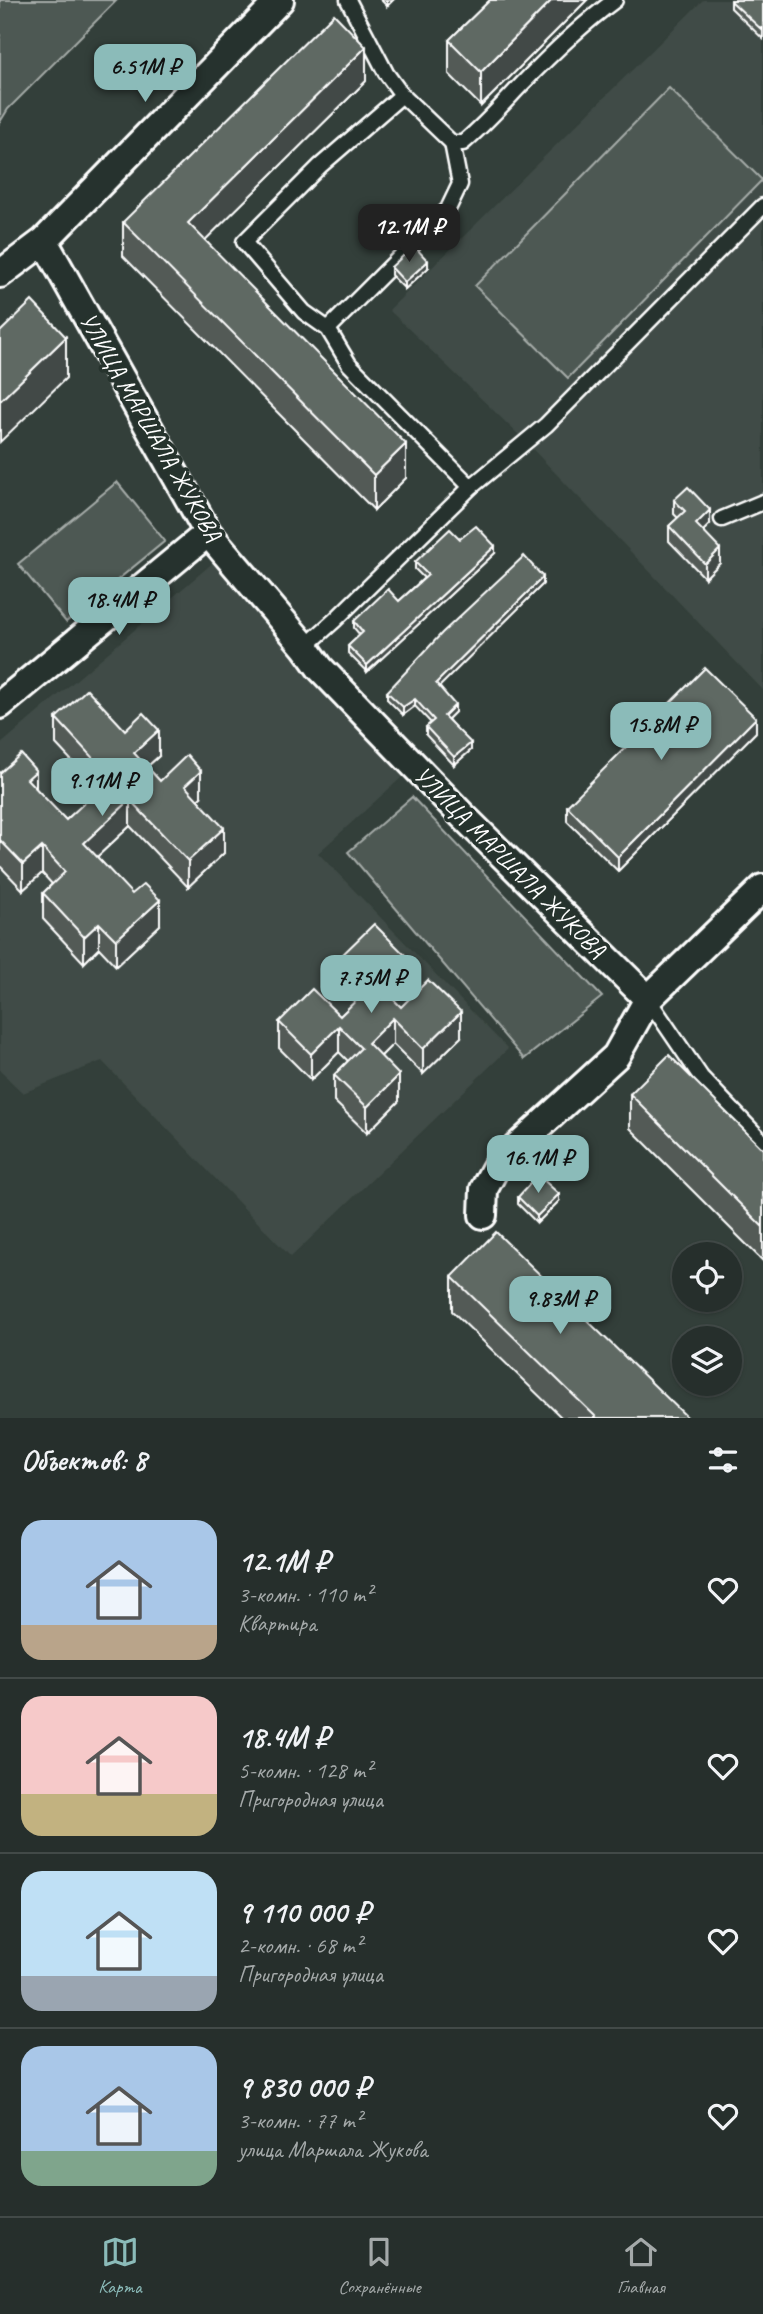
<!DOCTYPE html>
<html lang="ru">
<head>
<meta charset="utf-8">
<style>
  :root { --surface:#262f2c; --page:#2e3734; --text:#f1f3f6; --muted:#a4a9a9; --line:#424a48; --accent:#8bbbb9 }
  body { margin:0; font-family:Caveat,sans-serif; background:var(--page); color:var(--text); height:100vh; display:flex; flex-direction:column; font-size:26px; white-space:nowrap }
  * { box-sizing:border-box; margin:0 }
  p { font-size:23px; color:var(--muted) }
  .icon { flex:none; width:38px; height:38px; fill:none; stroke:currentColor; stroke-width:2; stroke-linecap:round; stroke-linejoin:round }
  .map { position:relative; height:1418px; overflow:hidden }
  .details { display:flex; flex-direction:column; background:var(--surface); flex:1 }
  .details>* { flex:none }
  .tools { position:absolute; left:672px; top:1242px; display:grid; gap:14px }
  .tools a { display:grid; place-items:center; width:70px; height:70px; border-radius:50%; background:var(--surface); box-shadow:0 2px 5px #0004,0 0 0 2px var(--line); font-size:35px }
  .price { position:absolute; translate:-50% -60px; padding:0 16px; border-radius:14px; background:var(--accent); color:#111; font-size:23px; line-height:46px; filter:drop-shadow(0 2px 4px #0008) }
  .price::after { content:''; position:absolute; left:50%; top:42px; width:21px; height:16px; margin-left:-10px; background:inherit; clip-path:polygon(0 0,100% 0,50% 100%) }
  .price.active { background:#222; color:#fff }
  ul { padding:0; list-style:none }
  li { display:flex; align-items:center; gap:21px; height:175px; padding:0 21px }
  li+li { border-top:2px solid var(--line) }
  li span { display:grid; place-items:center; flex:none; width:196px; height:140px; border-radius:21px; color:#555 }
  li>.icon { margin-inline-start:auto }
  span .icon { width:84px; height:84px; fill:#fffc; stroke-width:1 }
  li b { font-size:30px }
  h2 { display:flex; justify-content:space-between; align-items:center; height:84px; padding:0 21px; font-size:30px }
  .tabs { display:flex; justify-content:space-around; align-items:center; height:98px; border-top:2px solid var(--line); background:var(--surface); font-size:19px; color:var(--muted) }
  .tabs a { display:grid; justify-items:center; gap:4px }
  .tabs .active { color:var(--accent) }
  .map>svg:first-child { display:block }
</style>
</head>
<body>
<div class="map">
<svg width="763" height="1418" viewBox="0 0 763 1418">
  <rect width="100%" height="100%" fill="#333f3a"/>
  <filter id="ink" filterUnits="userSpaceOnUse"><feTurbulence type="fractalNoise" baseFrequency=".0143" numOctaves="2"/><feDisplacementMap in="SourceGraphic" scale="14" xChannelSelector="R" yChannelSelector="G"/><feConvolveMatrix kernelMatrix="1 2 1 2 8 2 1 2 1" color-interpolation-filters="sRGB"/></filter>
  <g filter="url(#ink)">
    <path fill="#404c47" d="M703,0H763V690L521,437L389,310Z
      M215,561L402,777L318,853L508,1049L291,1257L102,1061L23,1093L0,1071V745Z"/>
    <path fill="#4d5853" stroke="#a6aca9" stroke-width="2" d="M0,0H117L8,109L0,122Z
      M669,88L762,180L568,378L475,286Z
      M117,482L165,541L66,622L18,564Z
      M412,797L602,997L524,1059L348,852Z"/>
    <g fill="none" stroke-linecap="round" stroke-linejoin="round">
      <g stroke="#fff" stroke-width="19">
        <path id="lane" d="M452,143H463C484,125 502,105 521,85C550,55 581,25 615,0
          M328,329L304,312L244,242L320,166L402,95
          M471,487L546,425L763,206
          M722,519L763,502
          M305,647L335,620L471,487L349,364L328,329L448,209L460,184L452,143L402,95L386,73L348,0
          M648,999L701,1077L763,1142"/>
      </g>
      <g stroke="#fff" stroke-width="32">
        <path id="street" d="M44,241L208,533L305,647L320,668L462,815L648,999
          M0,274L44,241L280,0
          M0,705L208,533
          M483,1215L484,1189L497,1165L616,1056L648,999L763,888"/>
      </g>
      <use href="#lane" stroke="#26332d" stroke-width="14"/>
      <use href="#street" stroke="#26332d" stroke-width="26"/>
    </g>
    <path fill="#525a56" stroke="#fff" stroke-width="2" d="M381,0H393L387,6Z
      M490,0H587L481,106L449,74V40Z
      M763,0V39L731,8V1Z
      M366,81L205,240L406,478L374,510L123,256V222Z
      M391,267L428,268L405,289L391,275Z
      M674,500L710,524L703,531L720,563L705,578L669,541V526L678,518L674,514Z
      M460,539L495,553L367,672L348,653V646L360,635L354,628V621L399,601L424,578L415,569V562Z
      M543,584L439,686L455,712L448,719L471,750L454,765L426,735V727L431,723L415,706L403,715L387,699V692Z
      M56,718L125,730L159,756L147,767L160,781L201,797L198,799L224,853L188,887L130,826L97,857L160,925L116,966L99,948L84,963L43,919V893L52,884L42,873L23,890L0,866V773L66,820L99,790L56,744Z
      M756,732L618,871L567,821V806Z
      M338,959L409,985L394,1000L401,1007L461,1037L423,1074L393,1044L381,1056L399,1101L367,1133L334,1101V1075L348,1061L339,1052L311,1080L279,1048V1022L340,1016L355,1002L338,985Z
      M630,1094L763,1149V1261L630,1128Z
      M518,1197L559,1201L537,1223L518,1204Z
      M452,1277L688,1418H562L452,1311Z"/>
    <path fill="#424a46" stroke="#fff" stroke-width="2" d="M387,0H393L387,6Z
      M552,0H587L481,106V72Z
      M366,47V81L188,257V223Z
      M428,261V268L405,289V282Z
      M66,337V378L0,442V401Z
      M406,444V478L374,510V475Z
      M710,510V524L696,538V524Z
      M495,546V553L367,672V665Z
      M720,549V563L705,578V564Z
      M543,577V584L436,690V683Z
      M415,699V706L403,715V707Z
      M455,705V712L444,723V716Z
      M756,718V732L618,871V857Z
      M159,730V756L134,778V753Z
      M471,743V750L454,765V757Z
      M36,771V796L27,779Z
      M201,771V797L185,811V786Z
      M130,800V826L84,869V843Z
      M224,828V853L188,887V861Z
      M42,847V873L23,890V864Z
      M160,900V925L116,966V940Z
      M99,923V948L84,963V937Z
      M409,959V985L381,1013V987Z
      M461,1012V1037L423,1074V1049Z
      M393,1018V1044L368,1069V1043Z
      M339,1026V1052L311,1080V1054Z
      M399,1075V1101L367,1133V1107Z
      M559,1194V1201L537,1223V1216Z"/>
    <path fill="#5f6964" stroke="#fff" stroke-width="2" d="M490,0H552L481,72L449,40Z
      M731,0H763V31L731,1Z
      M334,14L366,47L188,223L406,444L374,475L123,222Z
      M414,246L428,261L405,282L391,267Z
      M32,301L66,337L0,401V332Z
      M688,487L710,510L696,524L720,549L705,564L669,526L685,511L674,500Z
      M476,526L495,546L367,665L348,646L363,632L354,621L388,589L399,601L428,575L415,562L450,529L460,539Z
      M524,556L543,577L436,683L455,705L444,716L471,743L454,757L426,727L434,720L415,699L403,707L387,692L442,633Z
      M705,668L756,718L618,857L567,806Z
      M87,689L125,730L143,713L159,730L134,753L160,781L187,755L201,771L185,786L224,828L188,861L130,800L84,843L132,894L144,884L160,900L116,940L99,923L84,937L43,893L65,872L42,847L23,864L0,840V820L1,819L0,817V773L21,754L36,771L27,779L66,820L111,778L56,718Z
      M374,924L409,959L381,987L401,1007L428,980L461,1012L423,1049L393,1018L368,1043L399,1075L367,1107L334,1075L361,1048L339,1026L311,1054L279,1022L312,989L340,1016L368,989L338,959Z
      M669,1055L763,1149V1227L630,1094Z
      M538,1175L559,1194L537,1216L518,1197Z
      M496,1232L688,1418H597L452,1277Z"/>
  </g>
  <g text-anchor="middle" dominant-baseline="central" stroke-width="7" stroke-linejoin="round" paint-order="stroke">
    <g font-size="24" fill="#fff" stroke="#26332d">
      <text transform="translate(151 427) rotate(60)">УЛИЦА МАРШАЛА ЖУКОВА</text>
      <text transform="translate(510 862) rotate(45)">УЛИЦА МАРШАЛА ЖУКОВА</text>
    </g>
  </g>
</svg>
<div class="tools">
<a><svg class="icon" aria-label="locate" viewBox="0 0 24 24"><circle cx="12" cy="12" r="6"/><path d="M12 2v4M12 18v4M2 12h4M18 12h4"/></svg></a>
<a><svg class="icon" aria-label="layers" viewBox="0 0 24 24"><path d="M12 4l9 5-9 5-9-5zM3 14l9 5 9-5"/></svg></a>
</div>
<b class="price" style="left:145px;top:104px">6.51M ₽</b>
<b class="price active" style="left:409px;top:264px">12.1M ₽</b>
<b class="price" style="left:119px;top:637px">18.4M ₽</b>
<b class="price" style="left:661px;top:762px">15.8M ₽</b>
<b class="price" style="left:102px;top:818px">9.11M ₽</b>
<b class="price" style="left:371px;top:1015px">7.75M ₽</b>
<b class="price" style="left:538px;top:1195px">16.1M ₽</b>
<b class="price" style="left:560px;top:1336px">9.83M ₽</b>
</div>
<section class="details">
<h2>Объектов: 8<svg class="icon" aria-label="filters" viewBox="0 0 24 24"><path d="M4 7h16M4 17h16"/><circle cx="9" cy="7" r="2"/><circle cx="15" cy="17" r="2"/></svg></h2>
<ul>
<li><span style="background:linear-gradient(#a9c7e8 75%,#b9a48a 0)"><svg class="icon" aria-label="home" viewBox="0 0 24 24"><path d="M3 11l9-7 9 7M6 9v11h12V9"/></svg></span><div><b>12.1M ₽</b><p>3-комн. · 110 m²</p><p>Квартира</p></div><svg class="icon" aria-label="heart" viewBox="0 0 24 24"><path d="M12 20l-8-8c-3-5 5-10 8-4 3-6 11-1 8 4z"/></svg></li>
<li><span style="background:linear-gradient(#f6c9c9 70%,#c2b280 0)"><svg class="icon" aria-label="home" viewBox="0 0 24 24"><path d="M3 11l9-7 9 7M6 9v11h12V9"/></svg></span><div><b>18.4M ₽</b><p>5-комн. · 128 m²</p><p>Пригородная улица</p></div><svg class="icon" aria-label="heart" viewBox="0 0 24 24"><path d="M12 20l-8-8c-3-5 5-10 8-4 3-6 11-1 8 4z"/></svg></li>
<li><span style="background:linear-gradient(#bfe0f5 75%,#9aa5b1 0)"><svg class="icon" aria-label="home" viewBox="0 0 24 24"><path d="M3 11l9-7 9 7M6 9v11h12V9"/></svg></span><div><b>9 110 000 ₽</b><p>2-комн. · 68 m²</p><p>Пригородная улица</p></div><svg class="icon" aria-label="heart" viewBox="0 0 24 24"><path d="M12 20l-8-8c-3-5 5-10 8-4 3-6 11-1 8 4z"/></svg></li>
<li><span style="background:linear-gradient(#a9c7e8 75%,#7fa58c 0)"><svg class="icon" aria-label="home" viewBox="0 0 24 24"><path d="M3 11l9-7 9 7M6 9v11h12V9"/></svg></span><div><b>9 830 000 ₽</b><p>3-комн. · 77 m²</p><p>улица Маршала Жукова</p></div><svg class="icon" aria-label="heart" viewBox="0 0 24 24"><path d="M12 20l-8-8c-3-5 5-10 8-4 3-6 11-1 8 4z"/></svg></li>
</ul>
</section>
<nav class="tabs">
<a class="active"><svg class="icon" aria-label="map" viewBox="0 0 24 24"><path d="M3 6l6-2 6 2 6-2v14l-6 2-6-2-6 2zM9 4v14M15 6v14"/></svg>Карта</a>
<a><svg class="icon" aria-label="saved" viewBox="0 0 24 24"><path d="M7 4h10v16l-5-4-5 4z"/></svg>Сохранённые</a>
<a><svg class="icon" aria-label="home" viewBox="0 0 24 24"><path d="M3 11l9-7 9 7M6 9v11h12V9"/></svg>Главная</a>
</nav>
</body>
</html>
